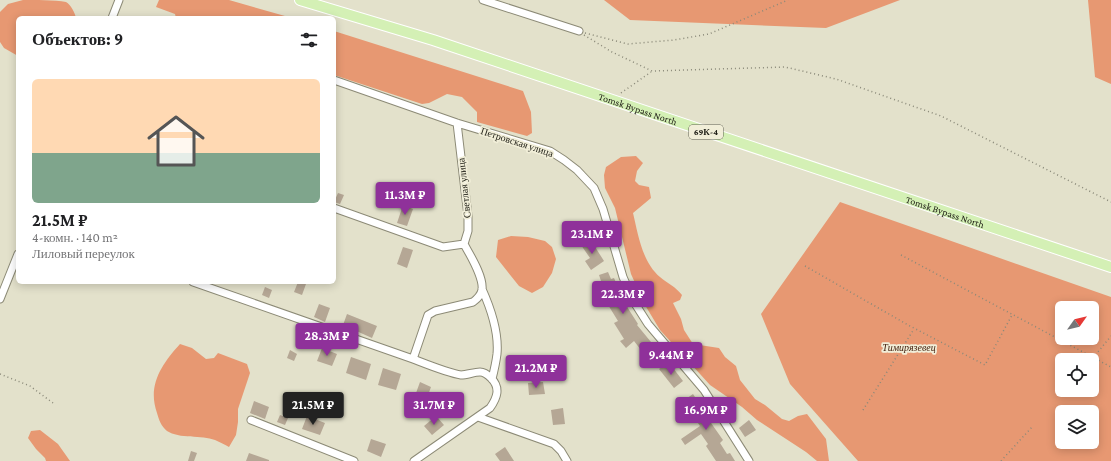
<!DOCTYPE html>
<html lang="ru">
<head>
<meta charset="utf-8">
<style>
  :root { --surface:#fff; --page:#f2f2f2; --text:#202124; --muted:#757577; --line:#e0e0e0; --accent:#8f319a }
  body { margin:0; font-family:"Crimson Pro",serif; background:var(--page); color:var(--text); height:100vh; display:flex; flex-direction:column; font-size:15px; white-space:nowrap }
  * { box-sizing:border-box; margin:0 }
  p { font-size:13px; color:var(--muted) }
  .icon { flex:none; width:22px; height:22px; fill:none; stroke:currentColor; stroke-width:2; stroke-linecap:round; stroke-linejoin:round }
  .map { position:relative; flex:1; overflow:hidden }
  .side { position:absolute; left:16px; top:16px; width:320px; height:268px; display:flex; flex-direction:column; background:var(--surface); border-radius:6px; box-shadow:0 2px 10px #0003 }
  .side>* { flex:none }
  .needle { width:26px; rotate:56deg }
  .controls { position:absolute; left:1055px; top:301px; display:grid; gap:8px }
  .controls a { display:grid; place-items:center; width:44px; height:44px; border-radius:6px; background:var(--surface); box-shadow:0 2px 10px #0003; font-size:20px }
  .price { position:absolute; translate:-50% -34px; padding:0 9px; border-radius:4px; background:var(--accent); color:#fff; font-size:13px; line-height:26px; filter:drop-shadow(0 1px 2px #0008) }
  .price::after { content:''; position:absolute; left:50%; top:24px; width:12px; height:9px; margin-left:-6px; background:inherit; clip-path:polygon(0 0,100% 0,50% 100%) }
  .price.current { background:#222; color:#fff }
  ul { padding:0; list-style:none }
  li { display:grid; align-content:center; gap:8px; height:212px; padding:0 16px }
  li+li { border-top:1px solid var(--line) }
  li span { display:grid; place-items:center; height:124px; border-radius:6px; color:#555 }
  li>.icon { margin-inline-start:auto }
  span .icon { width:72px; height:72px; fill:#fffc; stroke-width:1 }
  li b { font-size:17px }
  h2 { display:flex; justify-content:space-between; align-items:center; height:48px; padding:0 16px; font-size:17px }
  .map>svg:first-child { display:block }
</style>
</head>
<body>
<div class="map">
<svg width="1111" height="461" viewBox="0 0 1111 461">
  <rect width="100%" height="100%" fill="#e3e1cb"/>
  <path fill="#e79872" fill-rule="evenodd" d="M23,0C35,0 55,0 66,2C71,5 75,13 76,18H18V56L4,48L0,42V12L8,4Z
    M159,0H229L292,18H176L175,14L156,7Z
    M604,0H900L826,28L630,20Z
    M1088,0H1111V84L1095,77Z
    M334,31L523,91L531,112L532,133L527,136L477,122V112L462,97L447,94L429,103L422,104L334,75Z
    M636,156L643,163L637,171L635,181L639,185L649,187L651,198L633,213C638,234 642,262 660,277C667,283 676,287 682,295L680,300L673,303L681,319L684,330L693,344L719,348L725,357L736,366L740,380L755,399L765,405L782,419L789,421L798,416L807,414L826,439L829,461H817L806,452L757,420L742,407L710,385L660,330L645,305L631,274L615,208L605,188L604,175L606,167L621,157Z
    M840,202L1111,297V461H858L790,384L761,314ZM1062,308H1092V338H1062ZM1062,360H1092V390H1062ZM1062,412H1092V442H1062Z
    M511,236L528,237L545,241L552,247L556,259L552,273L543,287L532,293L519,286L496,257L498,240Z
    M180,344L192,348L206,359L214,358L218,353L247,364L250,373L238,409V422L236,435L229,447C225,445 220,442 215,440C202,435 179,439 167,431C161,426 159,420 157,413C147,385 162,364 180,344Z
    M40,430L58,444L70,461H46L45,458L36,449L28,438L31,431Z"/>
  <path fill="#b5a795" d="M338,193L344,195L340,204L334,202Z
    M403,205L413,209L407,226L397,223Z
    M590,239L604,261L591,270L585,261L590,258L581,245Z
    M403,247L413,250L407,268L397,264Z
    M608,272L611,279L614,278L618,287L615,288L638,324L637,325L651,342L641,350L634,341L626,348L620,341L624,339L614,323L618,321L605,300L607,299L599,275Z
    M298,282L306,284L302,295L294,292Z
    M265,287L272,290L269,298L262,295Z
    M319,304L330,308L325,322L314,317Z
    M347,314L377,326L372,338L343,325Z
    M322,348L337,354L332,366L317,361Z
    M290,350L297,354L294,361L287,358Z
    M351,357L371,364L366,380L346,373Z
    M665,365L670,370L673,368L683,381L674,388L659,369Z
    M383,368L401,374L396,390L378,385Z
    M420,382L431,387L427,398L416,393Z
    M543,382L545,394L529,395L528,383Z
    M693,394L705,412L704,413L723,440L720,443L727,454L730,453L735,461H716L706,446L708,444L701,434L685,445L681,439L700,426L683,401Z
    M254,401L269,407L265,419L250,413Z
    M563,408L565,424L553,425L551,410Z
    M280,415L288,418L285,425L277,422Z
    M307,416L325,423L320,435L302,429Z
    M436,416L444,425L432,435L424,426Z
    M749,420L756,430L745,437L739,428Z
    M371,439L386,444L381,457L367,451Z
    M505,447L514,461H500L495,454Z
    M191,451L197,453L194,461H188Z
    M249,453L269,460V461H246Z"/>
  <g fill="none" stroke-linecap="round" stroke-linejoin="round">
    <g stroke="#8c8a76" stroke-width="9">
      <path id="street" d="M483,0L579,31
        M112,18L119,0
        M334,80L457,123L550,151L564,160L577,170L594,188L603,209L623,277L634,302L648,324L704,390L749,461
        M334,208L443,247L464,244
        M193,282L413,359
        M482,289C491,309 499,332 497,354C496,362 494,371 492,379
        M0,299L18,254
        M478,417L554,444L561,451L567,461
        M251,420L354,461
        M414,461L490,408C497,398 501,388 491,378C488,375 484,372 480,372C474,372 467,375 461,375C448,373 426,364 413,359L428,315L435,311L473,302C477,299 481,295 482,290C484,277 470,255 464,244L468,231V216L457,123"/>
    </g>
    <g stroke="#fff" stroke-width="12">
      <g id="primary">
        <path id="s1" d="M300,0L433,40L1111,267"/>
      </g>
    </g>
    <path stroke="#8a8979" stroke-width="1.5" stroke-dasharray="1 3" stroke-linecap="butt" d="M585,33L628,44L674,40L709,34L788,0
      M584,35L612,52L652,71L785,67L836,79L941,116L1111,202
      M621,93L651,72
      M901,255L1111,367
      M805,266L908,325L985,365L1012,315
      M1093,358L1111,336
      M0,374L30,386L53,403
      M863,410L914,329
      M1001,461L1032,427"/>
    <use href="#street" stroke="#fff" stroke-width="7"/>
    <use href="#primary" stroke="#d4f0b5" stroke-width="10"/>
  </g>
  <g text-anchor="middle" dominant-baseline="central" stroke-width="3.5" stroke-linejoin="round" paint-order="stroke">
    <rect fill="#f1eed8" stroke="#5f5e52" stroke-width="1" x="689" y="125" width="34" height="14" rx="3"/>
    <g font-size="9" font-weight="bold" fill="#212018">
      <text x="706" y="132">69К-4</text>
    </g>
    <g font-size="10" fill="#212018" stroke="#f1eed8">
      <text stroke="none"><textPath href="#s1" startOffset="355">Tomsk Bypass North</textPath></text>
      <text transform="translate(517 142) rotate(18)">Петровская улица</text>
      <text transform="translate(464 188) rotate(-96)">Светлая улица</text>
      <text stroke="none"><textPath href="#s1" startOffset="679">Tomsk Bypass North</textPath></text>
    </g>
    <g font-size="10" font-style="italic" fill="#44210f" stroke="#f1eed8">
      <text x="909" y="347">Тимирязевец</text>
    </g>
  </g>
</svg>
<div class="controls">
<a><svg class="needle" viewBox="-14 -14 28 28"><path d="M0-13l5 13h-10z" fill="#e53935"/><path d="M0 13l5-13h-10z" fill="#757577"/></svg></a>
<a><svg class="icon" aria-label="locate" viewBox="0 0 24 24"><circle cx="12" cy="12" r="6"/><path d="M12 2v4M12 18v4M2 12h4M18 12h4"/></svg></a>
<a><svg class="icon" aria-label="layers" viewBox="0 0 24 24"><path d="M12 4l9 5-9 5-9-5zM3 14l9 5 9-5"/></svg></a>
</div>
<b class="price" style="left:405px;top:216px">11.3M ₽</b>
<b class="price" style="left:592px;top:255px">23.1M ₽</b>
<b class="price" style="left:623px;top:315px">22.3M ₽</b>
<b class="price" style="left:327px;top:357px">28.3M ₽</b>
<b class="price" style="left:671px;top:376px">9.44M ₽</b>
<b class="price" style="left:536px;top:389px">21.2M ₽</b>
<b class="price current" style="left:313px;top:426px">21.5M ₽</b>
<b class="price" style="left:434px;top:426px">31.7M ₽</b>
<b class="price" style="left:706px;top:431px">16.9M ₽</b>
<section class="side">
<h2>Объектов: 9<svg class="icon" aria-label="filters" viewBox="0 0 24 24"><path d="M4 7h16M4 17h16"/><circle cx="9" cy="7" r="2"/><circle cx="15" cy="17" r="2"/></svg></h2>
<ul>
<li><span style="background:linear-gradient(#ffd9b3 60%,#7fa58c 0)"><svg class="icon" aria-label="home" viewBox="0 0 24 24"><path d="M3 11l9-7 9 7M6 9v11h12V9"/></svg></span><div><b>21.5M ₽</b><p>4-комн. · 140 m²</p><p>Лиловый переулок</p></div></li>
</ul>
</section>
</div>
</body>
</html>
